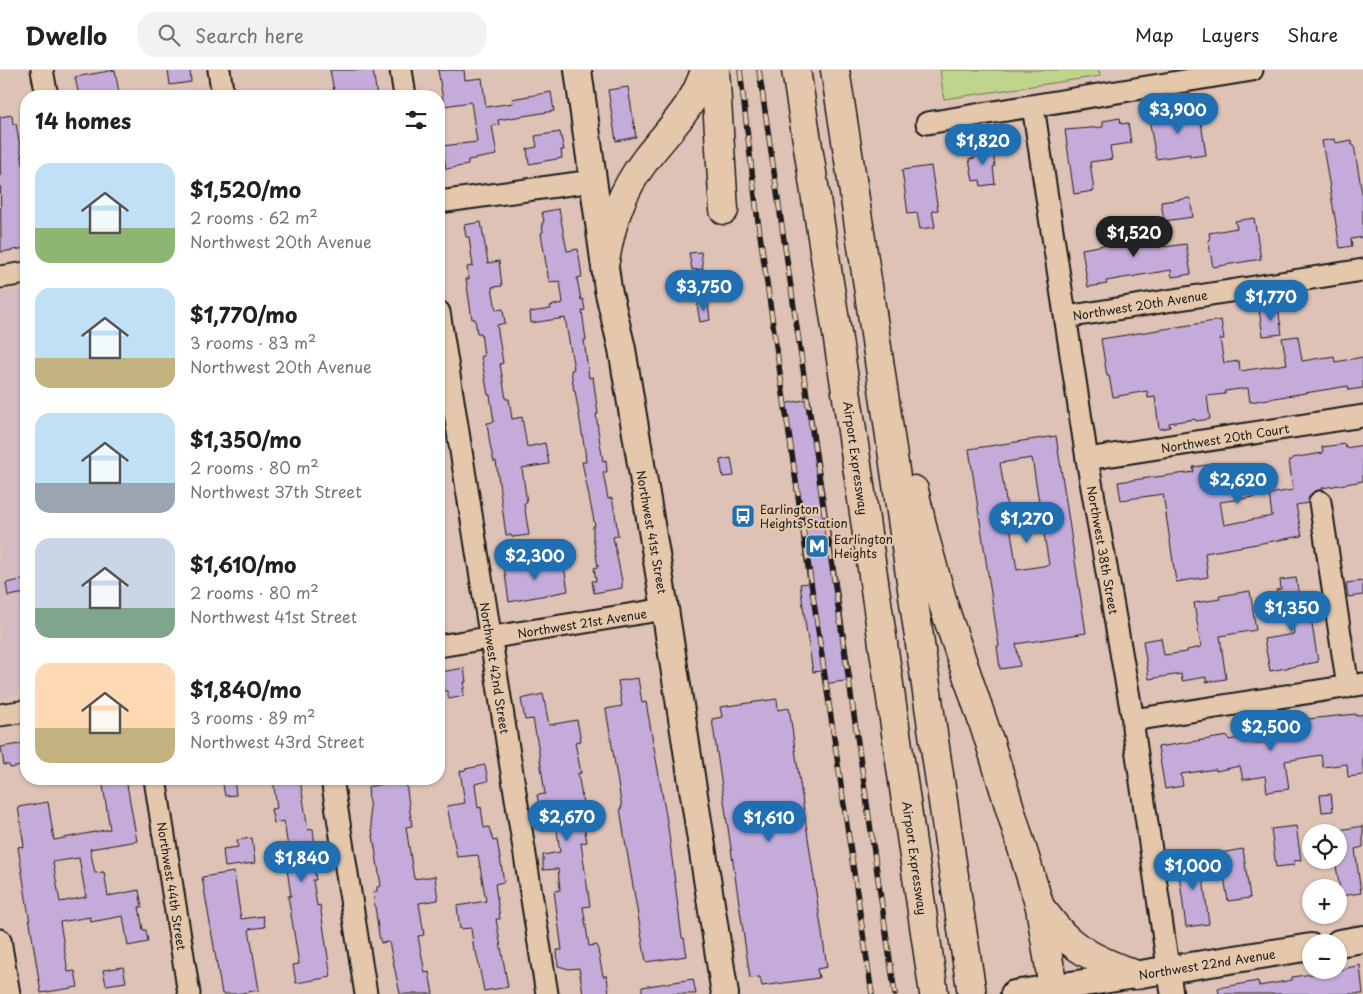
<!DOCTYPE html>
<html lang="en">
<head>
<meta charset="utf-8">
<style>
  :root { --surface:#fff; --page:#f2f2f2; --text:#202124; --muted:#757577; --line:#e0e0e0; --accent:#1f6fb2 }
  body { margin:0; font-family:"Playpen Sans",sans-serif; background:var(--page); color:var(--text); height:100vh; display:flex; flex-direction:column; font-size:19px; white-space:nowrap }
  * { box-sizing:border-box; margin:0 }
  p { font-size:16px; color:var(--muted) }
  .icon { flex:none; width:28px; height:28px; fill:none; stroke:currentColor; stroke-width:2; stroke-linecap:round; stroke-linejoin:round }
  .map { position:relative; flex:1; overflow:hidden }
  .details { position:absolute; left:20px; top:20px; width:425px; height:695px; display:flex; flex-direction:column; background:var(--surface); border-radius:20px; box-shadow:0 1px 4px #0004 }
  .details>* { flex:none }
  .fabs { position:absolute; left:1302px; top:754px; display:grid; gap:10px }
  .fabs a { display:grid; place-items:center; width:45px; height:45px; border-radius:50%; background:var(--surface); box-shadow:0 1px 4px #0004; font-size:25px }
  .price { position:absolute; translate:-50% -42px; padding:0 11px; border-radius:18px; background:var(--accent); color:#fff; font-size:16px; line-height:32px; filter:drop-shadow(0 1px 2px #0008) }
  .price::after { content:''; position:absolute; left:50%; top:30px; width:15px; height:11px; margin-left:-8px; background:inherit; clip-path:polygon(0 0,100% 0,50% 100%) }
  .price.current { background:#222; color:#fff }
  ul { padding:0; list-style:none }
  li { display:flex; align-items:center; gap:15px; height:125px; padding:0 15px }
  li span { display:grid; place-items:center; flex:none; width:140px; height:100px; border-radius:15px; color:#555 }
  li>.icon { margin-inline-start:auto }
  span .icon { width:60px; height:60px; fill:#fffc; stroke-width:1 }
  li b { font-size:21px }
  h2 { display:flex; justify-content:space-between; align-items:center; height:60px; padding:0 15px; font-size:21px }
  header { display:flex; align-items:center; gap:30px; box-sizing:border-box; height:70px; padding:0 25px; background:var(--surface); border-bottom:1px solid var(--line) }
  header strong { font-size:24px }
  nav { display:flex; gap:28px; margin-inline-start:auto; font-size:18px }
  .search { width:350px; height:45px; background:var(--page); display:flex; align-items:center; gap:12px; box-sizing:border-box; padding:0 18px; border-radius:20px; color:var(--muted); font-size:19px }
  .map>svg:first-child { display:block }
</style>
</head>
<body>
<header>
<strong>Dwello</strong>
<div class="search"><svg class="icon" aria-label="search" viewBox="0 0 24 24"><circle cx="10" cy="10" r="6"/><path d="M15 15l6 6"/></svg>Search here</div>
<nav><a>Map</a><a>Layers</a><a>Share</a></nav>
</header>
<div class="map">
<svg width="1363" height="924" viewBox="0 0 1363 924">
  <rect width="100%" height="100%" fill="#dec2b5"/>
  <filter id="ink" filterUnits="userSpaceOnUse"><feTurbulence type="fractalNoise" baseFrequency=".02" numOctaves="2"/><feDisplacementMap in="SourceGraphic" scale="10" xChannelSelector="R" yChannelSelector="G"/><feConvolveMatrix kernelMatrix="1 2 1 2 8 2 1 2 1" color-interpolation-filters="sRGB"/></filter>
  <g filter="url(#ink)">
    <path fill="#d6bbc0" d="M26,219V623L0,628V223Z"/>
    <path fill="#c0d58b" stroke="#6e7854" d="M940,0H1099L1100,6L944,29Z"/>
    <path fill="#c4abd9" stroke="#1c1c1c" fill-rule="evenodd" d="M115,0L119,23L98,26H79L75,7Z
      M168,0H190L191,12L170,15Z
      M330,0H373L377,26H335Z
      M438,0H464L465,10L482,8L486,37L513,33L512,29L551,22L554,41L498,50L499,55L492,56L497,85L468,90V95L446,99L442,76L477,72L471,32L444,36Z
      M628,17L636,67L616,71L608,20Z
      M1198,40V46H1200L1206,85L1190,87V84L1156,89L1149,48Z
      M12,45L13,54H16L26,111V178L1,182L0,47Z
      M1120,48L1121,54L1128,53L1131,73L1110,76L1112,89L1090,92L1094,121L1074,124L1065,60L1103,57V51Z
      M560,62L564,80H561L562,88L529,94L527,79L537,77L535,66Z
      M1334,69L1335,73L1352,70V75H1354L1363,129V167L1351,169L1352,176L1340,178L1322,71Z
      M990,75L991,80L993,79L995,97H993L995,114L981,116L980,110L973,111L969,89L975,88L976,77Z
      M931,96L938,140L932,141L935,157L920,159L917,143L908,144L902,100Z
      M1190,128L1193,147L1164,151L1161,132Z
      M559,139L567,181L578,179L582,207L577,208L581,230L583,229L585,240L582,241L586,270H584L589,308L593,307L598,344H596L599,367L603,391L606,390L607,402H603L608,429L612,428L615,443L618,466L613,467L622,511V518L594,523L592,511H596L594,498L598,497L593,466V456H595L582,392H586L585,381L575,321H574L571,300L574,299L565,248L531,253L530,242L551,239L550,236L563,233L560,211L549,212L541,163L543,162L542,153L544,152L542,142Z
      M1254,148L1261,189L1213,197L1208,170L1210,169L1209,163L1237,158L1235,151Z
      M481,152L488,193L499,191L502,216L492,217L496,240L503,239L505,253L497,255L503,293L500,294L506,329H509L512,349L522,347L527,377L545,373L549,394L522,398L527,433H524L529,465L512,467L511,465H506L496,391L494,392L490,375L487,353L494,352L490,325H488L483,297L481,286H484L481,263H477L475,249H472L466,209H469L467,197L473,196L469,167H466L464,155Z
      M1162,160L1164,177L1186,174L1191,204L1172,207L1171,200L1106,211L1107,214L1088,217L1082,179L1105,175L1104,169Z
      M701,182L703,199L692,200L689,183Z
      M708,233L710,250L700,252L697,235Z
      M1278,237L1282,264L1263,266L1259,240Z
      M1221,250L1224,269H1220L1224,293L1239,291L1240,301L1287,294L1282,268L1298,266L1302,291L1334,286L1335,292L1363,287V318L1349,320L1348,316L1250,332L1248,318L1225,321V324L1207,326L1210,349L1196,351L1195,349L1169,353L1170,357L1159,359L1155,327L1148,328L1147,321L1113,327L1109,306H1107L1101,269Z
      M810,329L852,610L823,614L821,601L813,602L806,558L800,514L808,513L783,334Z
      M1056,366L1086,563L1016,574L1020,596L1000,599L997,576H999L969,379ZM1032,388L1049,495L1017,500L1000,393Z
      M1345,374L1346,378L1363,375V411L1322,418L1323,420H1318L1312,423L1309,427L1308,433L1296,435L1302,466L1205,483L1208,507L1176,512L1163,424L1121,430L1118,412L1194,402L1193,397L1214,394L1215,402L1251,397L1255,427L1220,432L1224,455L1272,446L1269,424L1293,420L1289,390H1292V388L1323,383L1322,377Z
      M731,388L734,406L723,407L720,390Z
      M522,493V499L559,493V496H564L568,521L509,532L504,496Z
      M1296,508L1303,549L1311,548L1318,592L1270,601L1264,569L1294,564L1290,535L1276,538L1273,526L1277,525L1276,520L1281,519L1280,510Z
      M26,509V523L8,526L6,513Z
      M1363,511V525L1348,527L1346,513Z
      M1250,521L1256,560L1220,566L1226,609L1206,612V607L1182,611L1181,604L1149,609L1143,571L1161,568L1164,585L1187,582V580L1201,577L1194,533L1220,529L1219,526Z
      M464,598L466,612H464L465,618H463L464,626L449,629L447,621H444L441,602Z
      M638,608L642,633L646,632L668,757L682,868H684L687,886L646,892L624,764L620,738H622L606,639L622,636L618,611Z
      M543,624L549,655L577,650L581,671L575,672L581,703H578L584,739H581L587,772L581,773L590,836L583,837L589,876L597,875L603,906H607L609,924H583L579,898L569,899L558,896L557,880H562L554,821L560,820L558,799L543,800V785L560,782L554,739L540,741L537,725L545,724L538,676L533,649L525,650L521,629Z
      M777,629L778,640L789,638L827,897L817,899L819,908L762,916L760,907L750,908L712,649L722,647L720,637Z
      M1356,644V646L1363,644V705L1348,707L1347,694L1323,697L1321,685L1285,691L1289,719L1267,722L1265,706L1243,710L1240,696L1216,701V699L1181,704L1183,716L1165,719L1158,677L1228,666L1229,670L1251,666L1253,674L1289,668L1288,654L1308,651V649Z
      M26,673V695L10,698L9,695H4L1,677Z
      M485,695L488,711L475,714L478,738L481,737L484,758L489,757L493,771L497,770L504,812L495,814L500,849H496L508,917L484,921L476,881H474L471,858L460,859L457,836L486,831L478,785L457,787L447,736L465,733L460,701L465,700V699Z
      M102,709H126L137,771L90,779L95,803L104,802L108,826L139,820L142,837H139L143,860H146L148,872L128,876L123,846L91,852L90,847L60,852L68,902L75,901L78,917L41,923L18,777L24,776L18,737L48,732L54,770L110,759ZM79,788L86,827L60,832L53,792Z
      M222,709H234L236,725L225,726Z
      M273,709H300L308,760L313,759L315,776H311L316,810H313L317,836L320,835L331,907L296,913L293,895L299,894L288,826H291L286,792L290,791L284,751L274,753L271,739L277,738Z
      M399,710V714L406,713L412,756L406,757L414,809L435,806L438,830L419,833L424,865L418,866L425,903L429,902L433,924H400L389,872L381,873L379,865L373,822L377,821V817L381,816L370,747L368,717Z
      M1331,724L1333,741L1322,742L1320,725Z
      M1296,756L1301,790L1294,791V795L1276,797L1271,759Z
      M1363,756V777L1355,779L1361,823L1341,826L1335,790H1339V760Z
      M252,768L255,793L225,797L223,779L238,777L237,770Z
      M1243,779L1250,828L1228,831L1220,783Z
      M1200,785L1209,854L1186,857L1177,788Z
      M234,802L241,849L263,846L265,857L249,859L259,920L236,924H222L202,807Z
      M1360,895L1363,924H1219L1218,918L1258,911L1259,916L1292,910V907L1339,900Z
      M123,897L126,912L106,915L103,900Z
      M693,909L696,924H642V917Z"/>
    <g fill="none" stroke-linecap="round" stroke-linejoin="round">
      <g stroke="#1c1c1c" stroke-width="25">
        <path id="minor" d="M42,0L47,26
          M219,0L223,26
          M401,0L405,26
          M1033,36L1087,389L1133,650V657L1172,924
          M927,53L1252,0
          M439,132L593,111
          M0,207L26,203
          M439,242L547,924
          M1066,247L1363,200
          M1087,389L1363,346
          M1320,432L1348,617
          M439,576L665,539
          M0,645L26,641
          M1133,650L1363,614
          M155,709L189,924
          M332,709L366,924
          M0,870L9,924"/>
      </g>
      <g stroke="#1c1c1c" stroke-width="30">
        <path id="major" d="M578,0L608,219L622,279L665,539L725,924
          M1339,873L1363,869
          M1014,924L1311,877"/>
      </g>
      <g stroke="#1c1c1c" stroke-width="31">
        <path id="highway" d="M715,0L724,140
          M796,0L850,347L934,924
          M835,0C884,308 924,616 972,924
          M605,191C612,150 621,122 646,89C668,60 695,36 705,0
          M914,420L924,464L944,537L990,673L1040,837L1054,924
          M1040,837C1048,847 1056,858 1065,867C1085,886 1111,895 1136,905"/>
      </g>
      <use href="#minor" stroke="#e5c8ac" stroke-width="21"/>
      <use href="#major" stroke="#e5c8ac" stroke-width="26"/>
      <use href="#highway" stroke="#e5c8ac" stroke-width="28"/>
      <g stroke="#1c1c1c" stroke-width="5.5">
        <path id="rail" d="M740,0L757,144L780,303L872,924
          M759,0L895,924"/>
      </g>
      <use href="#rail" stroke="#e5c8ac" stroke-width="4" stroke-dasharray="11" stroke-linecap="butt"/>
    </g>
  </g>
  <defs>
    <g id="bus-square" transform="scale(1.25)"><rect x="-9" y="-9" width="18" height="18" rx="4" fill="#1f6fb2" stroke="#e5c8ac"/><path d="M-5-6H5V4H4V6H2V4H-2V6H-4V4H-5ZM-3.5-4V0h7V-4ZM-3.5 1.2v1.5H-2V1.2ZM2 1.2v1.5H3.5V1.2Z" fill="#fff"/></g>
    <g id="metro-square" transform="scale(1.25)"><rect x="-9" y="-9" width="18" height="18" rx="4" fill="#1f6fb2" stroke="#e5c8ac"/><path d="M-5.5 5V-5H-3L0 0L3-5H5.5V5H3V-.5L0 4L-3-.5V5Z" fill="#fff"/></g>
  </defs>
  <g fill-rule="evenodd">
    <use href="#bus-square" x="743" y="446"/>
    <use href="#metro-square" x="817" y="476"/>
  </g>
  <g text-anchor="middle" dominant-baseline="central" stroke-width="4.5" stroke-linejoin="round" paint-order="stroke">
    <g font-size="12" fill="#1c1c1c" stroke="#e5c8ac">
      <text transform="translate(1140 235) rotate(-9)">Northwest 20th Avenue</text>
      <text transform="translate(1225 368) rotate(-9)">Northwest 20th Court</text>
      <text transform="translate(856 388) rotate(82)">Airport Expressway</text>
      <text transform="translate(652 462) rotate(80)">Northwest 41st Street</text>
      <text transform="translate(1103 480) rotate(80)">Northwest 38th Street</text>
      <text transform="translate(582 553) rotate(-9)">Northwest 21st Avenue</text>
      <text transform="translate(495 598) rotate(81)">Northwest 42nd Street</text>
      <text transform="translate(915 788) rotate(82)">Airport Expressway</text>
      <text transform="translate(172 816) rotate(81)">Northwest 44th Street</text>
      <text transform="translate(1207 894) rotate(-9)">Northwest 22nd Avenue</text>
    </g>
    <g font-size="12" fill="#1c1c1c" stroke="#e5c8ac" text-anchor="start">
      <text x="760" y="439">Earlington<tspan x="760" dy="14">Heights Station</tspan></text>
      <text x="834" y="469">Earlington<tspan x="834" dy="14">Heights</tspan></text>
    </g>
  </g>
</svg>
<div class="fabs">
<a><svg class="icon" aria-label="locate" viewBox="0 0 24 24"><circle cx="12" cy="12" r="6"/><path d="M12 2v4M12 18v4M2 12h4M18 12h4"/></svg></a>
<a>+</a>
<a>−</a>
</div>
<b class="price" style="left:1178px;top:65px">$3,900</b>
<b class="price" style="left:983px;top:96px">$1,820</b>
<b class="price current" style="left:1134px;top:188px">$1,520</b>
<b class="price" style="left:704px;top:242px">$3,750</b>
<b class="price" style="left:1271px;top:252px">$1,770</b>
<b class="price" style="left:1238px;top:435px">$2,620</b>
<b class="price" style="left:1027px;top:474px">$1,270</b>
<b class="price" style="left:535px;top:511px">$2,300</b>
<b class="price" style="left:1292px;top:563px">$1,350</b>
<b class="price" style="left:1271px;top:682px">$2,500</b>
<b class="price" style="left:567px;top:772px">$2,670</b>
<b class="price" style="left:769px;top:773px">$1,610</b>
<b class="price" style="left:302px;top:813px">$1,840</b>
<b class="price" style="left:1193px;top:821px">$1,000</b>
<section class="details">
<h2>14 homes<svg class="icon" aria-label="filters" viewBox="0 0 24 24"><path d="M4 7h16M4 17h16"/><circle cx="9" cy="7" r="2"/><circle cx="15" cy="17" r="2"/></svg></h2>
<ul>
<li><span style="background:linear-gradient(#bfe0f5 65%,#8fb573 0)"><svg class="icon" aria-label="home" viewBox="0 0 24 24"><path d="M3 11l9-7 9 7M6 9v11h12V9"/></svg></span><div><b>$1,520/mo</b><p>2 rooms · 62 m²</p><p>Northwest 20th Avenue</p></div></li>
<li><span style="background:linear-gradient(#bfe0f5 70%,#c2b280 0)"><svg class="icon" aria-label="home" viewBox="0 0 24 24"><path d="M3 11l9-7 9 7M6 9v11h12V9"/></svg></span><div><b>$1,770/mo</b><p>3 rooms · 83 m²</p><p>Northwest 20th Avenue</p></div></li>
<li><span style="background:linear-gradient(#bfe0f5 70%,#9aa5b1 0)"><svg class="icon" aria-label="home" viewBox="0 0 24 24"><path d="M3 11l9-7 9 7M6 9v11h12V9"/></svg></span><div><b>$1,350/mo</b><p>2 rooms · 80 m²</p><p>Northwest 37th Street</p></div></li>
<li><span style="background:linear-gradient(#c9d6e8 70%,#7fa58c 0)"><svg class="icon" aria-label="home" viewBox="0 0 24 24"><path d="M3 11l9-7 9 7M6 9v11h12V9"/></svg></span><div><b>$1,610/mo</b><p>2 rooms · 80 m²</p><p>Northwest 41st Street</p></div></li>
<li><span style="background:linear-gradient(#ffd9b3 65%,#c2b280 0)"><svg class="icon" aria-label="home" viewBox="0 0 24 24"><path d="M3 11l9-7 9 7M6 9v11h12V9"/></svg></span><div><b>$1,840/mo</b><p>3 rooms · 89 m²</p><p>Northwest 43rd Street</p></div></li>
</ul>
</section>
</div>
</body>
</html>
